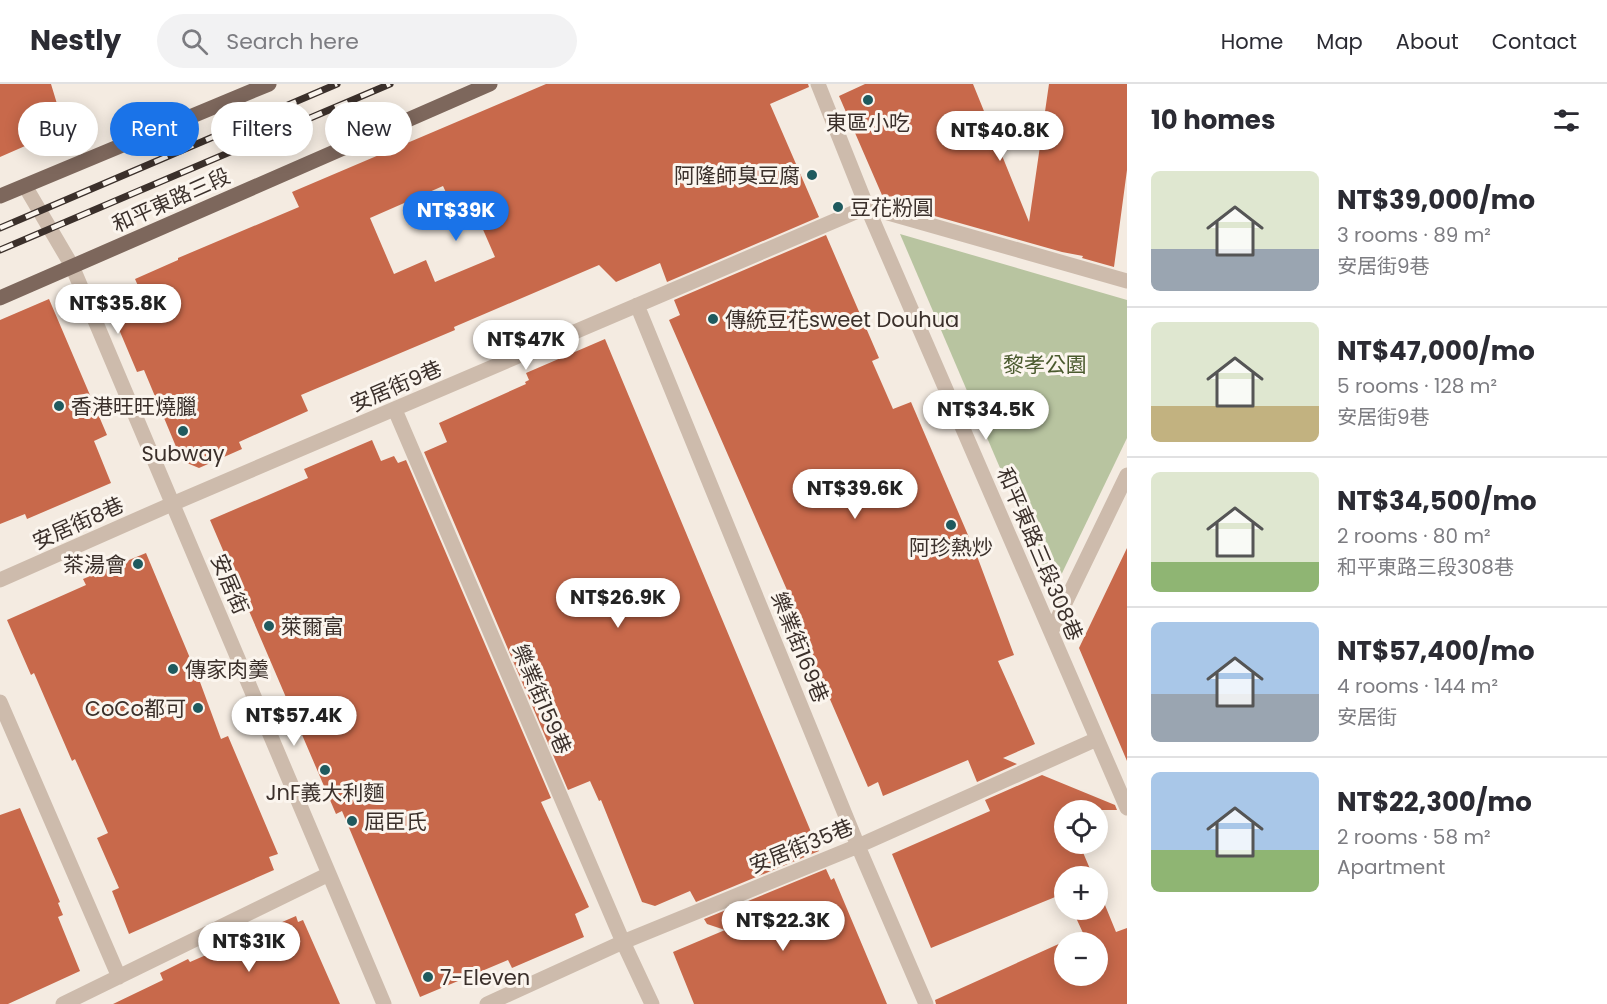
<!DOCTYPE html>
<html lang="en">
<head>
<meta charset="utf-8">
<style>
  :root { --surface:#fff; --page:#f2f2f3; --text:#2b2b33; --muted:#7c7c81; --line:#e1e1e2; --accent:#1a73e8 }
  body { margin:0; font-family:Poppins,"Noto Sans TC",sans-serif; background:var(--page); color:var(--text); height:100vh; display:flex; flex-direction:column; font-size:22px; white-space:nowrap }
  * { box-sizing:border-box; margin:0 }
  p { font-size:20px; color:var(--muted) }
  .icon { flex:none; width:33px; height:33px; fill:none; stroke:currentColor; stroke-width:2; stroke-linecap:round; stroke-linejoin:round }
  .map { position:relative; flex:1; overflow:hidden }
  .drawer { display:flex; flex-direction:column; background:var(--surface); width:480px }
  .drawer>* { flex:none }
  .hud { position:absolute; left:18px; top:18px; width:570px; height:54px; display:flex; gap:12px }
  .fabs { position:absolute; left:1054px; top:716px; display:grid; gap:12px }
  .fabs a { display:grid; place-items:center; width:54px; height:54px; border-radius:50%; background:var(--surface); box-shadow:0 3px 15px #0003; font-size:30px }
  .price { position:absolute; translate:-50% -51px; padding:0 14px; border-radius:21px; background:#fff; color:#222; font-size:20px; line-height:39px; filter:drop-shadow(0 2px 3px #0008) }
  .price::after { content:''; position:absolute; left:50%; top:36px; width:18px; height:14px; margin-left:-9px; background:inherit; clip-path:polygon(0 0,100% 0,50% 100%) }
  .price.current { background:var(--accent); color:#fff }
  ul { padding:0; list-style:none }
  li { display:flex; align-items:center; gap:18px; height:150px; padding:0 24px }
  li+li { border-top:2px solid var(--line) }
  li span { display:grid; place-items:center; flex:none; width:168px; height:120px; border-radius:9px; color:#555 }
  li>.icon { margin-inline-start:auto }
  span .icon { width:72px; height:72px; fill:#fffc; stroke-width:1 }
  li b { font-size:26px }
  h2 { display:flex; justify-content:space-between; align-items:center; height:72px; padding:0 24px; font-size:26px }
  .tag { padding:0 21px; border-radius:27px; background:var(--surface); box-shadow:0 3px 15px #0003; font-size:21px; line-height:54px }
  .tag.current { background:var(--accent); color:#fff }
  header { display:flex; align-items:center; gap:36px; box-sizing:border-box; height:84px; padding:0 30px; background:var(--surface); border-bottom:2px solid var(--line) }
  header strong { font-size:28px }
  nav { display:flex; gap:33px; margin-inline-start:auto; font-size:21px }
  .search { width:420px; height:54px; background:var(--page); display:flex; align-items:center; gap:15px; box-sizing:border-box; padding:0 21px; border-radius:33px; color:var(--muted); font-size:22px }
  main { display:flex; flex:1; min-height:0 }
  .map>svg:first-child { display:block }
</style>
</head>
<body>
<header>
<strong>Nestly</strong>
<div class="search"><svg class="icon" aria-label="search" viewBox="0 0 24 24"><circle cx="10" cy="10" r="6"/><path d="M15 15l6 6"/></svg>Search here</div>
<nav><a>Home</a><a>Map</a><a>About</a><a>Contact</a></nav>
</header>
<main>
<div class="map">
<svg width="1127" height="920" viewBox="0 0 1127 920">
  <rect width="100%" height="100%" fill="#f4ebe1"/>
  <path fill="#b8c4a0" d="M900,150L1127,216V354L1053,508Z"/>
  <path fill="#c8694b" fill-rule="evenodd" d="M0,0H51L61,33L36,43L41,55L0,73Z
    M546,0H808L809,3L770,20L819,133L667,198L660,179L616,198L599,181L454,243L455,246L301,311L308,327L239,358L242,365L199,384L182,377L144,286L137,288L107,217L139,204L135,195L178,176V174L299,123L292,108ZM443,102L450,117L467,109L495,173L435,198L426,176L394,190L370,134Z
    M865,0H973L1029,138L1049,0H1127V86L1114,183L1082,174L1083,172L1062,168L885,118L839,12Z
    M826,151L879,274L872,277L893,325L911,318L977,472L1014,571L998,577L1035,660L1003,674L1017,680L977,698L968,676L883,712L878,698L868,703L819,590L809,562L811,561L669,236L680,231L674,216Z
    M49,215L107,351L94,357L111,399L27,435L25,430L0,440V236Z
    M605,255L819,767L696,818L690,807L655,822L642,818L601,716L599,717L590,697L568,706L424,368L447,358L439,339L526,300L525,298L529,296L526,289Z
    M372,356L381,377L394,372L398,379L406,376L551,714L541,718L589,823L575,830L584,853L512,884L508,876L420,913L342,727L336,730L210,436L308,394L304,385Z
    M1127,464V677L1079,564Z
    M146,469L200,598L221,655L228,652L278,770L269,773L274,786L129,850L112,807L119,804L97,754L108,749L75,675L72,677L34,589L31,591L7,536L86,501L83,495Z
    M1042,691L1115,721L1117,726H1065V759H1079L1093,792H1065V809L931,864L892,770L990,727L985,716Z
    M20,724L60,818L58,819L63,831L58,833L80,887L8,920H0V731Z
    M826,785L831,796L834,794L887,920H694L673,868L725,846L707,840L704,835Z
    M1098,804L1116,848L1127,844V920H936L935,916L1083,849L1072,825H1098ZM1065,858H1098V891H1065Z
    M296,832L298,838L303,836L340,920H113L163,896L160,889L188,875L190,878Z"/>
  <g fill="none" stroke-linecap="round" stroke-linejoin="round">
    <path stroke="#cdbbac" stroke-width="15" d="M818,0L867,123L1127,724
      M25,102L72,182L384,920
      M637,221L858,762L926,920
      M395,326L623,858L652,920
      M0,496L172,420L867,123L1127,197
      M1051,548L1127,391
      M0,618L119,893
      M63,920L329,790
      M487,920L623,858L858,762L1097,655"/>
    <path stroke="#7d675c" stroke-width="15" d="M0,112L269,0
      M0,214L490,0"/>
    <g stroke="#3b302b" stroke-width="7">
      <path id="rail" d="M0,144L337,0
        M0,166L390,0"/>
    </g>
    <use href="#rail" stroke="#fbf5ee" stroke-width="4.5" stroke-dasharray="14" stroke-linecap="butt"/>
  </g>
  <g fill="#1f5a5e" stroke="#fbf5ee" stroke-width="2">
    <circle cx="868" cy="16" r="6"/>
    <circle cx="812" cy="91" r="6"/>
    <circle cx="838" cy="123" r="6"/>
    <circle cx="713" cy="235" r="6"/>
    <circle cx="59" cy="322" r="6"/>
    <circle cx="183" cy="347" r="6"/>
    <circle cx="951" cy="441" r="6"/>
    <circle cx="138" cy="480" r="6"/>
    <circle cx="269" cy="542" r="6"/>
    <circle cx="173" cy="585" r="6"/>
    <circle cx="198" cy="624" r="6"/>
    <circle cx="325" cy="686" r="6"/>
    <circle cx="352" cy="737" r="6"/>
    <circle cx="428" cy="893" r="6"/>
  </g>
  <g text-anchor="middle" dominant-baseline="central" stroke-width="6" stroke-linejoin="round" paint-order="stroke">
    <g font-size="21" fill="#3b302b" stroke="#fbf5ee" text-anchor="start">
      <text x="868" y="38" text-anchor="middle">東區小吃</text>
      <text x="800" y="91" text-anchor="end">阿隆師臭豆腐</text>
      <text x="850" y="123">豆花粉圓</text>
      <text x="725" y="235">傳統豆花sweet Douhua</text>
      <text x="71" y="322">香港旺旺燒臘</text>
      <text x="183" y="369" text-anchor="middle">Subway</text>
      <text x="951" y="463" text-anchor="middle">阿珍熱炒</text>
      <text x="126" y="480" text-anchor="end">茶湯會</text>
      <text x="281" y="542">萊爾富</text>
      <text x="185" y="585">傳家肉羹</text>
      <text x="186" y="624" text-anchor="end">CoCo都可</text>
      <text x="325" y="708" text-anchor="middle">JnF義大利麵</text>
      <text x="364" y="737">屈臣氏</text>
      <text x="440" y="893">7-Eleven</text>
    </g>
    <g font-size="21" fill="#3b302b" stroke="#fbf5ee">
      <text transform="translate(171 116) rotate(-24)">和平東路三段</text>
      <text transform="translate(396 302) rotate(-23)">安居街9巷</text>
      <text transform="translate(78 439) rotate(-24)">安居街8巷</text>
      <text transform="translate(1040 470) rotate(67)">和平東路三段308巷</text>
      <text transform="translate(230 500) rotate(67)">安居街</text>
      <text transform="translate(800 563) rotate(68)">樂業街169巷</text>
      <text transform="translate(542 615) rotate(67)">樂業街159巷</text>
      <text transform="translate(801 762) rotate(-22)">安居街35巷</text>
    </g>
    <g font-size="21" fill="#4a5a2e" stroke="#fbf5ee">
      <text x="1045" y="280">黎孝公園</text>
    </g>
  </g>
</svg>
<div class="fabs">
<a><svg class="icon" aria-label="locate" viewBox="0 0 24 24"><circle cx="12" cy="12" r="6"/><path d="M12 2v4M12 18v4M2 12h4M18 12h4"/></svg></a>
<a>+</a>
<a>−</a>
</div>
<b class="price" style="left:1000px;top:78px">NT$40.8K</b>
<b class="price current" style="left:456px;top:158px">NT$39K</b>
<b class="price" style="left:118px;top:251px">NT$35.8K</b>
<b class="price" style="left:526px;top:287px">NT$47K</b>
<b class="price" style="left:986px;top:357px">NT$34.5K</b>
<b class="price" style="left:855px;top:436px">NT$39.6K</b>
<b class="price" style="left:618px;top:545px">NT$26.9K</b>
<b class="price" style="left:294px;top:663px">NT$57.4K</b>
<b class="price" style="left:783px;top:868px">NT$22.3K</b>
<b class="price" style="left:249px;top:889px">NT$31K</b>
<div class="hud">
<a class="tag">Buy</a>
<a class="tag current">Rent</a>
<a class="tag">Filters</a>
<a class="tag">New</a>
</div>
</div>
<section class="drawer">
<h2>10 homes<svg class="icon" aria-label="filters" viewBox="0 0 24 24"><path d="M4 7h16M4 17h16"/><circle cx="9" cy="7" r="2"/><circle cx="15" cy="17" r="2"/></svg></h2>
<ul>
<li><span style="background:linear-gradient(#dfe7d0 65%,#9aa5b1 0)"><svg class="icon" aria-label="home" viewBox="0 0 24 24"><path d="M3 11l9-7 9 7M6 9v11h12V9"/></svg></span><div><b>NT$39,000/mo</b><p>3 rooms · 89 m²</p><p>安居街9巷</p></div></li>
<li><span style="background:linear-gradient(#dfe7d0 70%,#c2b280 0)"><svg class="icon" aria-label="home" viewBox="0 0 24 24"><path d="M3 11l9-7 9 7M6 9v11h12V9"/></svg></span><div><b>NT$47,000/mo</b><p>5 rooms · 128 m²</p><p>安居街9巷</p></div></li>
<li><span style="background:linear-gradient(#dfe7d0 75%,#8fb573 0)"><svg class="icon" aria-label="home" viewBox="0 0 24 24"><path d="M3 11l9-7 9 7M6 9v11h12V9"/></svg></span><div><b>NT$34,500/mo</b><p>2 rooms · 80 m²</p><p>和平東路三段308巷</p></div></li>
<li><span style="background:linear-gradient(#a9c7e8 60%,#9aa5b1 0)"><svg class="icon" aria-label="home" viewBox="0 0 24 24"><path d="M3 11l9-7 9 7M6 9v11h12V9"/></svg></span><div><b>NT$57,400/mo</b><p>4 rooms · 144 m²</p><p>安居街</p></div></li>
<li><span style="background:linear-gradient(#a9c7e8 65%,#8fb573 0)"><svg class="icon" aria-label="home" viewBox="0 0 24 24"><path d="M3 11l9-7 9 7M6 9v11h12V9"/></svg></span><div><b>NT$22,300/mo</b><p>2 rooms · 58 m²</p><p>Apartment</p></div></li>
</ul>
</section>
</main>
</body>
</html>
